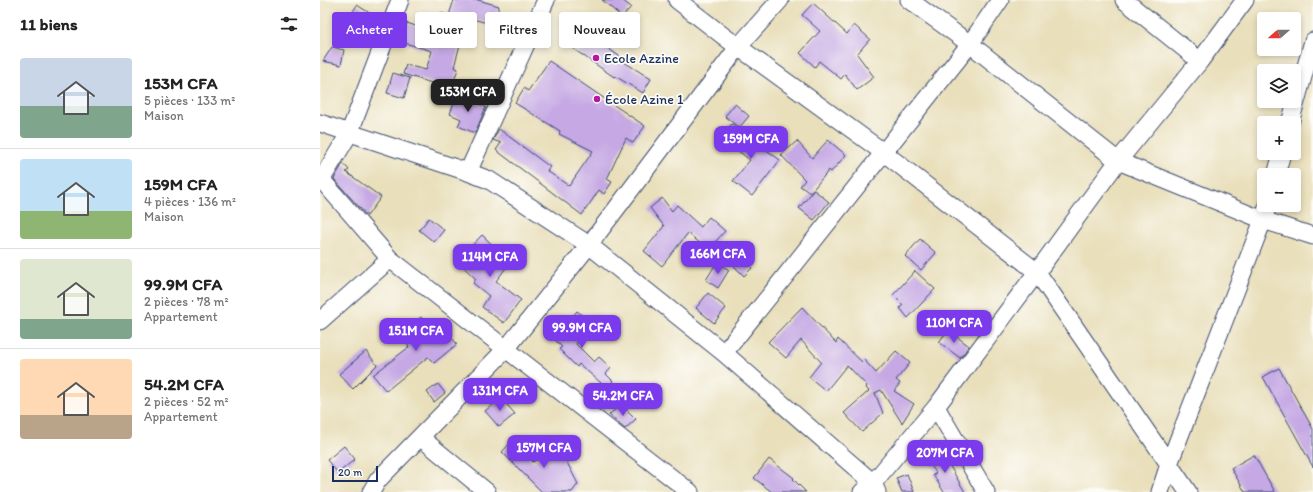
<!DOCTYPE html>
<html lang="fr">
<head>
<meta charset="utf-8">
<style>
  :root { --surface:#fff; --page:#f6f6f6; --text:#222; --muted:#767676; --line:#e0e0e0; --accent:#7c3aed }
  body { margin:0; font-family:Itim,sans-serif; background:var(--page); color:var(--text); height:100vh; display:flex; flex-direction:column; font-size:15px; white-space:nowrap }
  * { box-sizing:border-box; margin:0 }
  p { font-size:13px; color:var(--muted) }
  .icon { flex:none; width:22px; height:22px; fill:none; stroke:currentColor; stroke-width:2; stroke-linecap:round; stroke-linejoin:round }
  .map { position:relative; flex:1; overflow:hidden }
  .side { display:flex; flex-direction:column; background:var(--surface); width:320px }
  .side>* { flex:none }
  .hud { position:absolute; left:12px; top:12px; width:380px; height:36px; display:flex; gap:8px }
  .needle { width:26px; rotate:250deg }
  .tools { position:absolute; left:937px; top:12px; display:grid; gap:8px }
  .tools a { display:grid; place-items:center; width:44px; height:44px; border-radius:4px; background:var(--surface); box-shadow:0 2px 6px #0003; font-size:20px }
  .scale { position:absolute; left:12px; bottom:10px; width:46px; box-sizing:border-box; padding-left:4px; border:2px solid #1b2f5e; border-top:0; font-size:11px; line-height:14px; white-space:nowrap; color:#1b2f5e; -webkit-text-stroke:3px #fdfcf7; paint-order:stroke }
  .price { position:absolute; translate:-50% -34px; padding:0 9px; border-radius:8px; background:var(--accent); color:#fff; font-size:13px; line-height:26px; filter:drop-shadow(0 1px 2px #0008) }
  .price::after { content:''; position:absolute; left:50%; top:24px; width:12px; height:9px; margin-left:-6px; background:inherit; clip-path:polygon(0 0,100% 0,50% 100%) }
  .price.selected { background:#222; color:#fff }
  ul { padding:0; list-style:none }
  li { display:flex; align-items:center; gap:12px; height:100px; padding:0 20px }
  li+li { border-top:1px solid var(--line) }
  li span { display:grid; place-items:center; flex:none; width:112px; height:80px; border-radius:4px; color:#555 }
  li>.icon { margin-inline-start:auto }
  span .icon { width:48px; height:48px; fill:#fffc; stroke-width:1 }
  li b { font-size:17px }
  h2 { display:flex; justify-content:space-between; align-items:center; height:48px; padding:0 20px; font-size:17px }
  .chip { padding:0 14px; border-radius:4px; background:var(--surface); box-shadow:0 2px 6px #0003; font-size:14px; line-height:36px }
  .chip.selected { background:var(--accent); color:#fff }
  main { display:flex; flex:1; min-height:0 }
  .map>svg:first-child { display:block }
</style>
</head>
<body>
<main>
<section class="side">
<h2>11 biens<svg class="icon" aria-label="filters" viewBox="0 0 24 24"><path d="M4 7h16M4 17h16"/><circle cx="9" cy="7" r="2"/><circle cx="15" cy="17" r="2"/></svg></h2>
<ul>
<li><span style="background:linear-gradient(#c9d6e8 60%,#7fa58c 0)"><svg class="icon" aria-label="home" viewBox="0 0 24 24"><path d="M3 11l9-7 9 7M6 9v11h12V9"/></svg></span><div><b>153M CFA</b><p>5 pièces · 133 m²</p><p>Maison</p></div></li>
<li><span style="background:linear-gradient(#bfe0f5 65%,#8fb573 0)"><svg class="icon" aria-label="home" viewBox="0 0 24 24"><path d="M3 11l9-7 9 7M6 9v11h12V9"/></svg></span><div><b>159M CFA</b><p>4 pièces · 136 m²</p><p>Maison</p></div></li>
<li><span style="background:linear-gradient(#dfe7d0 75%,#7fa58c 0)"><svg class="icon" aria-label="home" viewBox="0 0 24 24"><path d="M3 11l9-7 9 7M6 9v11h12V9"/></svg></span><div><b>99.9M CFA</b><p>2 pièces · 78 m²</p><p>Appartement</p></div></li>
<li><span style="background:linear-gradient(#ffd9b3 70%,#b9a48a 0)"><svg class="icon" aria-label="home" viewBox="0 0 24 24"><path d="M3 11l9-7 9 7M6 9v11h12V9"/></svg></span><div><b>54.2M CFA</b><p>2 pièces · 52 m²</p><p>Appartement</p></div></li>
</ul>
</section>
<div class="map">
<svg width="993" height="492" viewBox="0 0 993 492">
  <rect width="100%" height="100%" fill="#fdfcf7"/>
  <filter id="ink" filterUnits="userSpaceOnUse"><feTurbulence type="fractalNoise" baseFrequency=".025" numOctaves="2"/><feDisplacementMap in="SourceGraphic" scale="8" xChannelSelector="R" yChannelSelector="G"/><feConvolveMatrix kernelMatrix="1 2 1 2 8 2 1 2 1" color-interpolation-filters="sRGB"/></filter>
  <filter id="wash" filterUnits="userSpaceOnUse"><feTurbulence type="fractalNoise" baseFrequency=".012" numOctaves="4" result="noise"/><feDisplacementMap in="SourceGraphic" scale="16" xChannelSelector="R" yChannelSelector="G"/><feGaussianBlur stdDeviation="0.9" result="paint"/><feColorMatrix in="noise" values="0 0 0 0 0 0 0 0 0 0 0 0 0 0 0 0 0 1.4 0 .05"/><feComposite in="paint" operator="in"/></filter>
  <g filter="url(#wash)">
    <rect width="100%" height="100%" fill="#e9dfbb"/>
    <g id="blocks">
      <path fill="#c5a8e4" d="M134,0H158L179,6L174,25L153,19L144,42L141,41L134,67L138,69L131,89L83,74L86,65L106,70L112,51L81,42L87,23L114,32L120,13L129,15Z
        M282,0H302L311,7L302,17Z
        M493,3L527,34L534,25L550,39L537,54L554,77L537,90L525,74L521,79L499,61L495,67L480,53L500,31L482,15Z
        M37,5L51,14L41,30L27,21Z
        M254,24L306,61L304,62L331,79L323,93L295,76L294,77L242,41Z
        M12,47L24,50L21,65L3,61Z
        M229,61L325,126L313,143L306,138L287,179L292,182L284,194L279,190L262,215L176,150L181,143L173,140L179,129L230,167L227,171L249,186L273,151L239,134L240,131L195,103L204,88L208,91Z
        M73,73L90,78L84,98L67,93Z
        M137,95L166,107L155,133L138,126L141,119L130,114Z
        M415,104L429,116L419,128L405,116Z
        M412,124L460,160L432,196L413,181L430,160L400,137Z
        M508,140L526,155L511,172L509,170L490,193L480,186L485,180L461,155L477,141L492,158Z
        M23,163L29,170L26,172L61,197L47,216L14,179Z
        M494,190L509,202L494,220L479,208Z
        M342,198L352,211L357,205L381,227L389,217L405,231L388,250L368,233L342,266L324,251L344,226L330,208Z
        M109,218L124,230L114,242L99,230Z
        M162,235L178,250L175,253L189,264L176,281L201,300L184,323L162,307L169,296L153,283L156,279L137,261Z
        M600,239L616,253L601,270L585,256Z
        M422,258L432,268L424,276L414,266Z
        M397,262L409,270L398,288L386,280Z
        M595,271L615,289L588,318L580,308L583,305L573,295Z
        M388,293L406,308L394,323L376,308Z
        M482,307L516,343L518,339L542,362L544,360L556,373L576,351L590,363L576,380L580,383L574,391L594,404L582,423L561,390L555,393L563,413L542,432L524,413L549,391L546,388L547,386L527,365L506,391L489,377L501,362L481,340L466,358L448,342Z
        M257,311L273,324L256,344L274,362L279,357L291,368L286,374L293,381L287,388L259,364L257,367L239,349L242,347L234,339Z
        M101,317L112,332L121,325L137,344L114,363L108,357L66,391L53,375L89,347L79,334Z
        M628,330L649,346L640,358L619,342Z
        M46,351L57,365L33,389L19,374Z
        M959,368L993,429V467L943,377Z
        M118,384L125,393L114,402L107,392Z
        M181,398L195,414L179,427L165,411Z
        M301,404L316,419L305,429L289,415Z
        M192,441L213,462L237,443L258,484L252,492H222L182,452Z
        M24,446L35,459L18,473L7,460Z
        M620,451L628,463L645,492H624L613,475L616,473L607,459Z
        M934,455L955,492H925L911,468Z
        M449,459L474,478L473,479L486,492H452L434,478Z
        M587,474L594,492H582L576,478Z"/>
    </g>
  </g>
  <g filter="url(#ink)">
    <use href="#blocks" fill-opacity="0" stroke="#3a496c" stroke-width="1"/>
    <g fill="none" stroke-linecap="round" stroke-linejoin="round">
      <g stroke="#3a496c" stroke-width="19">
        <path id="street" d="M357,0L406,38L563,152L717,272L868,492
          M589,0L650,44L798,161L943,220L993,236
          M804,0L880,61
          M0,123L148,172L169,180L269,245L404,353L553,483L557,492
          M970,123L993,41
          M148,172L226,0
          M956,175L962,153
          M1,179L70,259L370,492
          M0,182L29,134L80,0
          M0,321L70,259
          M404,353L650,44L680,0
          M616,407L666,492
          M100,437L167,492
          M51,492L58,480L186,349L269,245L419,46L460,0
          M542,492L553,483L616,407L717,272L798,161L880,61L925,0
          M840,492L849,464L943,220L948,205"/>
      </g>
      <use href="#street" stroke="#fff" stroke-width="17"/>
    </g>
  </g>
  <g fill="#b5179e" stroke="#fdfcf7" stroke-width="1.5">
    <circle cx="276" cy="58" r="4"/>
    <circle cx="277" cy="99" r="4"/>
  </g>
  <g text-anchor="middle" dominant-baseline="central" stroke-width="3.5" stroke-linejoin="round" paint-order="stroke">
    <g font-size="14" fill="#1b2f5e" stroke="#fdfcf7" text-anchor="start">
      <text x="284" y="58">Ecole Azzine</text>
      <text x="285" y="99">École Azine 1</text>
    </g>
  </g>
</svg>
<div class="tools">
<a><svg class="needle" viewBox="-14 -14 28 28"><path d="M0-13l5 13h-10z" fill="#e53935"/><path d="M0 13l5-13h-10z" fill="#767676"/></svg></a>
<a><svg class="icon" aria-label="layers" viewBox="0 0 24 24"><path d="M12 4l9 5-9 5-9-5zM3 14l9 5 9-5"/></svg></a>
<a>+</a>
<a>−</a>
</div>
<div class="scale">20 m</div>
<b class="price selected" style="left:148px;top:113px">153M CFA</b>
<b class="price" style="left:431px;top:160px">159M CFA</b>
<b class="price" style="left:398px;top:275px">166M CFA</b>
<b class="price" style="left:170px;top:278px">114M CFA</b>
<b class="price" style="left:634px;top:344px">110M CFA</b>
<b class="price" style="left:262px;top:349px">99.9M CFA</b>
<b class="price" style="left:96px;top:352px">151M CFA</b>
<b class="price" style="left:180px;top:412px">131M CFA</b>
<b class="price" style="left:303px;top:417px">54.2M CFA</b>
<b class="price" style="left:224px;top:469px">157M CFA</b>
<b class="price" style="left:625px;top:474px">207M CFA</b>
<div class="hud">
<a class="chip selected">Acheter</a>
<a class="chip">Louer</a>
<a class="chip">Filtres</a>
<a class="chip">Nouveau</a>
</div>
</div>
</main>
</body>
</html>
